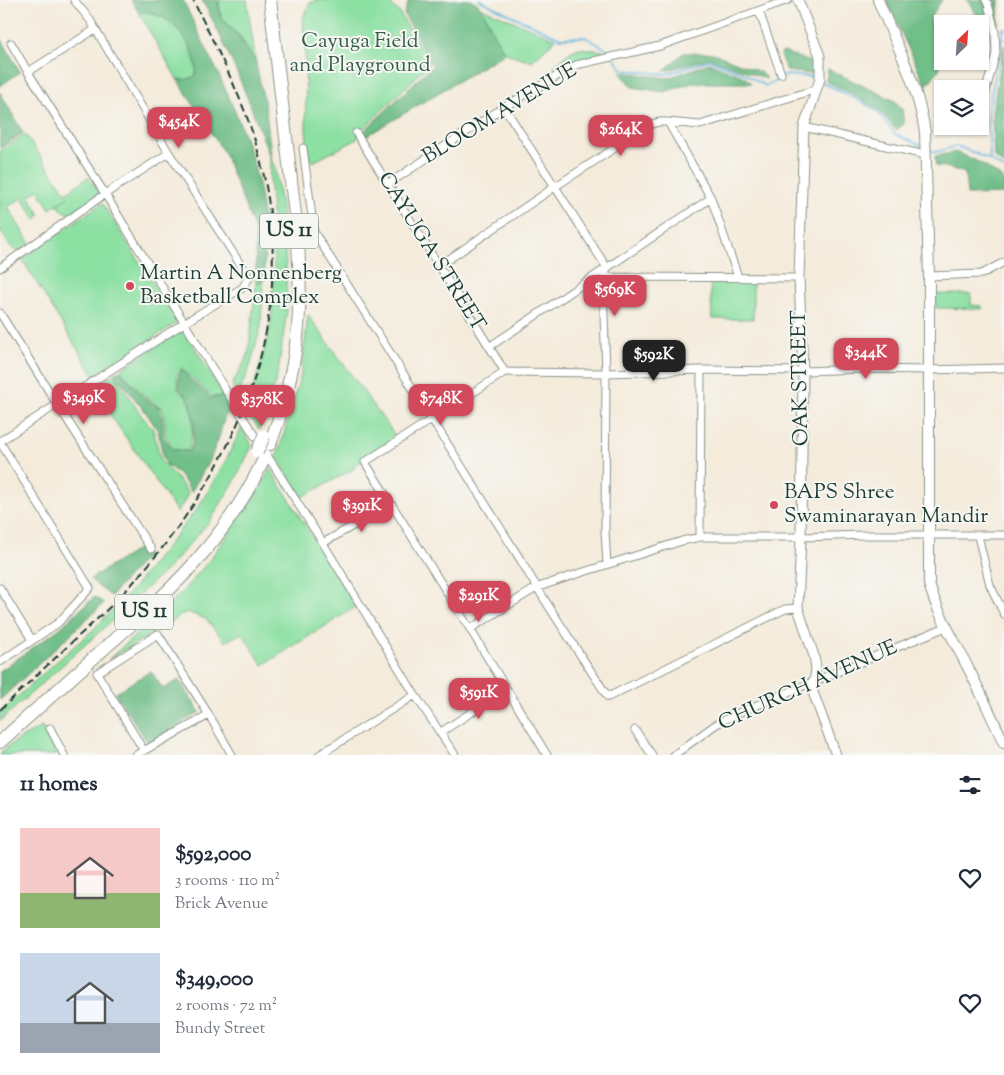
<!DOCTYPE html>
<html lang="en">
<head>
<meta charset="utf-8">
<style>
  :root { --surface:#fff; --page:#f6f6f7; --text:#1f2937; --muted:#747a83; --accent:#d1495b }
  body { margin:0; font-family:"Sorts Mill Goudy",serif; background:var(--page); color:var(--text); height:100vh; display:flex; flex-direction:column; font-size:19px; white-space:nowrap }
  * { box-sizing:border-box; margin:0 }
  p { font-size:16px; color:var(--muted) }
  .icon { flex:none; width:28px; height:28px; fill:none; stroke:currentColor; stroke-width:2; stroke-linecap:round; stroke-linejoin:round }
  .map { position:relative; height:755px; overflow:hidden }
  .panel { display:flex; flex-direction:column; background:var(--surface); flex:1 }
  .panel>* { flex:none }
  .needle { width:32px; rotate:25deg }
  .fabs { position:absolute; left:934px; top:15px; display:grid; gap:10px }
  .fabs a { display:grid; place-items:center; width:55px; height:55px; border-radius:0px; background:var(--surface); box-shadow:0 1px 4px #0004; font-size:25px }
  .price { position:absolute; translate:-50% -42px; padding:0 11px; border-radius:10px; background:var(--accent); color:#fff; font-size:16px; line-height:32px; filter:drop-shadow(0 1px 2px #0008) }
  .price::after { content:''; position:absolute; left:50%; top:30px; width:15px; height:11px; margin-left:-8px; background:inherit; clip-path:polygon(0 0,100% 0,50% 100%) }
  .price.active { background:#222; color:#fff }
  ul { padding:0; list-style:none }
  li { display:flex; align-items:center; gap:15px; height:125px; padding:0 20px }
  li span { display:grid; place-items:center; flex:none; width:140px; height:100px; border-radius:0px; color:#555 }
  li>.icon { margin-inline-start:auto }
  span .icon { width:60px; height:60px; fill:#fffc; stroke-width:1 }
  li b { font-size:21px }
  h2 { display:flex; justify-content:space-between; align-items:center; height:60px; padding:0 20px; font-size:21px }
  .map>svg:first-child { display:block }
</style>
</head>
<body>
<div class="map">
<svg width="1004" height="755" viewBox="0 0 1004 755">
  <rect width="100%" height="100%" fill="#f6f6f2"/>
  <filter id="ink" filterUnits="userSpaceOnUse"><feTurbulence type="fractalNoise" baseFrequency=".02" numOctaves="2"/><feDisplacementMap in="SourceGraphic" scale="10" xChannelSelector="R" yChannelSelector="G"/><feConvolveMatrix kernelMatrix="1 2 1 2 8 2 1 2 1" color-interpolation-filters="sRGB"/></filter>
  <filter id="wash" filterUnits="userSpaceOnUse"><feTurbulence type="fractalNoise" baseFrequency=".0096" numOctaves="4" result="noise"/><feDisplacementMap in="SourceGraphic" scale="20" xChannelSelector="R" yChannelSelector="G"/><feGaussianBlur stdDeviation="1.12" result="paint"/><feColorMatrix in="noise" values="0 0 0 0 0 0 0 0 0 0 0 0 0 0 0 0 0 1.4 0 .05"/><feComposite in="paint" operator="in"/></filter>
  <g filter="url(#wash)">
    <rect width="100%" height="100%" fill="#f4ebdb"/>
    <path fill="#8be0a2" stroke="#558e6b" d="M219,0H247L256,63L241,38L221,17Z
      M316,0H386L399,12L430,63L362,130L356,140L313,162L309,159L306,130L305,48L303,18L310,3Z
      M482,8L556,39L532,61L505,53L494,35Z
      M145,11C153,14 161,16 167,20C182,29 199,57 196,75C190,79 185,81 177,79L139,13Z
      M579,48L604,51L606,53L574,61L557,68L553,67L570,52Z
      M25,134L66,193L88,177L99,193L71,214L65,212L57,205L68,197L50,209L38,190L29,196L40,215L36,220L22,198L8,207L30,244L19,251L16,252L10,246L0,230V151Z
      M270,157L275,168L281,207L286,264L287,310L278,372L272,394L259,430L246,410C254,385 262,361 268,336C274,309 274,280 274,253C274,221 268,189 270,157Z
      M102,203L178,322L94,376L22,259Z
      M710,280L753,281V319H712Z
      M263,281L261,326L250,367L238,395L232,385L248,355L256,284Z
      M936,294H971V305L982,306V309L936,308Z
      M308,315L397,438L354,466V469L302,497L276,457L281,444L301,374Z
      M181,331H184L187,335L224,396L212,397L181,368L177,377L178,390C181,393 188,397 189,401C195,414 193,438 188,451L173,449L165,435V422L162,408C145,399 133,384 120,370Z
      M114,374L141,415L153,429L161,461L180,482L188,494L182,505L177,512L92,388Z
      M242,427L252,446L236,479L210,521L170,566L106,626L0,721V713L55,663L93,630L130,592L197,509L224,464Z
      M270,468L356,607L263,665L242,633L225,642L206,619L187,612L108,660L182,592L208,562L262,486Z
      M42,727L57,755H1V752L17,740Z"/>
    <path fill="#70be88" stroke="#487e5e" d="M131,0H183C205,48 231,95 248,146C262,186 268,239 263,281L256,284L255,231L224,153L177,79C185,81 190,79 196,75C200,49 166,5 139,13Z
      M202,0H218L220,17L240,38L256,63L266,111L272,163C252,107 230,52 202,0Z
      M409,0H473L482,8L494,35L505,53L365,137L363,132L433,65L404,14Z
      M886,0H942L930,18L933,35L942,56L939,70L926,86Z
      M967,0H999L998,24L976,14Z
      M0,36L20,72L0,86Z
      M1004,45V165L994,157L992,113Z
      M784,52L813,63V74L787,71L781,58V53Z
      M683,53H713L760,72L767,79L710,58L664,71Z
      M710,63L744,77L751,83H692L664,92L632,87L620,72L668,78Z
      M828,69L895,101L902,109L904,124L896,130L880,111L854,95L826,81Z
      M0,92L23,133L0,148Z
      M955,152C974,158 988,167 1004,180V196L1003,194L967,195L965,173L946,167L936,166L935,156Z
      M182,369L190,379L211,398L224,396L232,410L225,416L219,437L210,460L191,492L181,476L166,464L163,457L158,431L147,414L114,373L120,370C132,384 143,400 160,408L163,422V436L172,449L189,452L193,443L194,421L190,400L179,389V377Z
      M141,547L144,548L147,556L111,596L99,587L90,579Z
      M94,597L104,603L0,700V671L59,629Z
      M151,671L163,689L179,680L200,712L148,743L115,693Z"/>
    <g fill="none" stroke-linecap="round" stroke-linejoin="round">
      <path stroke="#64b8e0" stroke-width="2" d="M479,0L560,38L585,37L608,50L612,56
        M615,59L623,70L666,74L710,60L743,73L766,86L787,75L812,77L816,79
        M822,82L860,101L878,112L895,134L922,146
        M928,149L936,152L957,146L990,160L1004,169
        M990,159L988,113L1004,28"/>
    </g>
  </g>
  <g filter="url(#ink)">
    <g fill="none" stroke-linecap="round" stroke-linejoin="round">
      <g stroke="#8a9488" stroke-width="9">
        <path id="minor" d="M759,11L781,74
          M11,43L28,72L105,194L230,397L323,543L415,695L455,755
          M28,72L94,30
          M504,107L607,268L603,284L606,373L605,531L607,564
          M980,119L987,86L996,53L995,32L988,4L986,0
          M668,122L711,198L738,277
          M804,127L925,155
          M356,133L505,372
          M303,148L314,232L520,559C547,606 578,651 608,697L785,609L798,608
          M388,184L504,107L576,65L660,46L788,0
          M439,266L556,186L652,124L659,122H668L700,125L817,89
          M0,268L105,194L169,153
          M929,276L982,274L1004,262
          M604,277L799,278
          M0,313L57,404L151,549
          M489,347L711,198
          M0,441L184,323L242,288L249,278L169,153L90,20L74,0
          M0,442L90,588L58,623L0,662
          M978,536L990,585L1004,614
          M700,537L701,370
          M323,543L391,504
          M0,588L32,640
          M470,629L536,588L571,576L682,541L700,537H801L865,535H1004
          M50,728L64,755
          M635,730L652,755
          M441,732L506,690
          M144,751L97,673L158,634L209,715L232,755
          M136,755L209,715
          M319,755L415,695
          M547,755L470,629L365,462L505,372L606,373L701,370L803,371L864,369L929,370L1004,368
          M674,755L715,725L738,713L946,627"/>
      </g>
      <g stroke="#8a9488" stroke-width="11">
        <path id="tertiary" d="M798,0L820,56V79L804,127L799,278L803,371L801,537L798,608L814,656L816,668L813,692L836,755"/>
      </g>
      <g stroke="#8a9488" stroke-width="12">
        <path id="secondary" d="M878,0C896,43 918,85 925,132L929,276V584C937,612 952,636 965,662C979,688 991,716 1004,743"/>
      </g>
      <g stroke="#8a9488" stroke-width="14">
        <path id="motorway" d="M270,0L297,232C304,310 298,371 270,444
          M0,742C36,710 72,677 108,645C141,616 175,587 203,553C227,525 247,494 263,461"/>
      </g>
      <use href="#minor" stroke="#fff" stroke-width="7"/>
      <use href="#tertiary" stroke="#fff" stroke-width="9"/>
      <use href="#secondary" stroke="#fff" stroke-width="10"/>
      <use href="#motorway" stroke="#fff" stroke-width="12"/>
      <path stroke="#1f3d34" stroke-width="2" stroke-dasharray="8 4" stroke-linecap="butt" d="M0,710C24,687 48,665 72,642C92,624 113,605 131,585C240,463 302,319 259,155C245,101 217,50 193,0"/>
      <g stroke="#8a9488" stroke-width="14" stroke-linecap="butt">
        <path id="motorway-bridge" d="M257,452L264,436"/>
      </g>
      <use href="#motorway-bridge" stroke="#fff" stroke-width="12"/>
    </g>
  </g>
  <g fill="#d1495b" stroke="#f6f6f2" stroke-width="2">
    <circle cx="130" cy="286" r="5"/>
    <circle cx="774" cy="505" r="5"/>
  </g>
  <g text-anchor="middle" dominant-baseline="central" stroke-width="4" stroke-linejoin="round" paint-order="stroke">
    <g fill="#f6f6f2" stroke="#60746d" stroke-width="1">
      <rect x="260" y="213.5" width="58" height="35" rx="4"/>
      <rect x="115" y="594.5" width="58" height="35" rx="4"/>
    </g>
    <g font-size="20" font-weight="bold" fill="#1f3d34">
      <text x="289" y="231">US 11</text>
      <text x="144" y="612">US 11</text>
    </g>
    <g font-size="21" fill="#355e4a" stroke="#f6f6f2">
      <text x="360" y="42">Cayuga Field<tspan x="360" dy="24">and Playground</tspan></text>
    </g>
    <g font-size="21" fill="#1f3d34" stroke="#f6f6f2">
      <text transform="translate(500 114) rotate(-31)">BLOOM AVENUE</text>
      <text transform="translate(431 252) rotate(58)">CAYUGA STREET</text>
      <text transform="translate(801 378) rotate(-91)">OAK STREET</text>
      <text transform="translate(808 686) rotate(-24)">CHURCH AVENUE</text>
    </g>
    <g font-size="21" fill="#1f3d34" stroke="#f6f6f2" text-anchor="start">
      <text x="140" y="274">Martin A Nonnenberg<tspan x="140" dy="24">Basketball Complex</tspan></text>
      <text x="784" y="493">BAPS Shree<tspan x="784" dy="24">Swaminarayan Mandir</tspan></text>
    </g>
  </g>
</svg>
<div class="fabs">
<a><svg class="needle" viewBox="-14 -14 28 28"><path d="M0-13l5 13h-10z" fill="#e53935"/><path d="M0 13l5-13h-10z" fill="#747a83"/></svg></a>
<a><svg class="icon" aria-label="layers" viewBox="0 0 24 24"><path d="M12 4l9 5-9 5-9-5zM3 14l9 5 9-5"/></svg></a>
</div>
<b class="price" style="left:179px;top:149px">$454K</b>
<b class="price" style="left:621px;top:157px">$264K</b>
<b class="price" style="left:615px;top:317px">$569K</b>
<b class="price" style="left:866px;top:380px">$344K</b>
<b class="price active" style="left:654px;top:382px">$592K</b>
<b class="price" style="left:84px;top:425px">$349K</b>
<b class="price" style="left:441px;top:426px">$748K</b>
<b class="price" style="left:262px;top:427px">$378K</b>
<b class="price" style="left:362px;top:533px">$391K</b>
<b class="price" style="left:479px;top:623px">$291K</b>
<b class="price" style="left:479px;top:720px">$591K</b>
</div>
<section class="panel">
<h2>11 homes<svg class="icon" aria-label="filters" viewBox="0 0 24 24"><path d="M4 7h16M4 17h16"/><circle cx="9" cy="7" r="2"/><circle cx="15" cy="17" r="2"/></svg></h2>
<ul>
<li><span style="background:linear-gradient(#f6c9c9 65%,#8fb573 0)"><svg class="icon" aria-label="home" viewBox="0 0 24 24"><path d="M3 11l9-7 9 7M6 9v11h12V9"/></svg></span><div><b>$592,000</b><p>3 rooms · 110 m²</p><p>Brick Avenue</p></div><svg class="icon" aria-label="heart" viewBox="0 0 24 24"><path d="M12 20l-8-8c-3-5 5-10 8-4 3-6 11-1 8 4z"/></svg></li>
<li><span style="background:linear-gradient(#c9d6e8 70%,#9aa5b1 0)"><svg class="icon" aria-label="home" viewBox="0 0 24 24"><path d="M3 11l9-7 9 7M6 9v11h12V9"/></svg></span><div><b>$349,000</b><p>2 rooms · 72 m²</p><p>Bundy Street</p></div><svg class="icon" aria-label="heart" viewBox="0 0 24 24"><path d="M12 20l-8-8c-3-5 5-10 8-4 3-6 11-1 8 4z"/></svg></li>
</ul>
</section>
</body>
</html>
